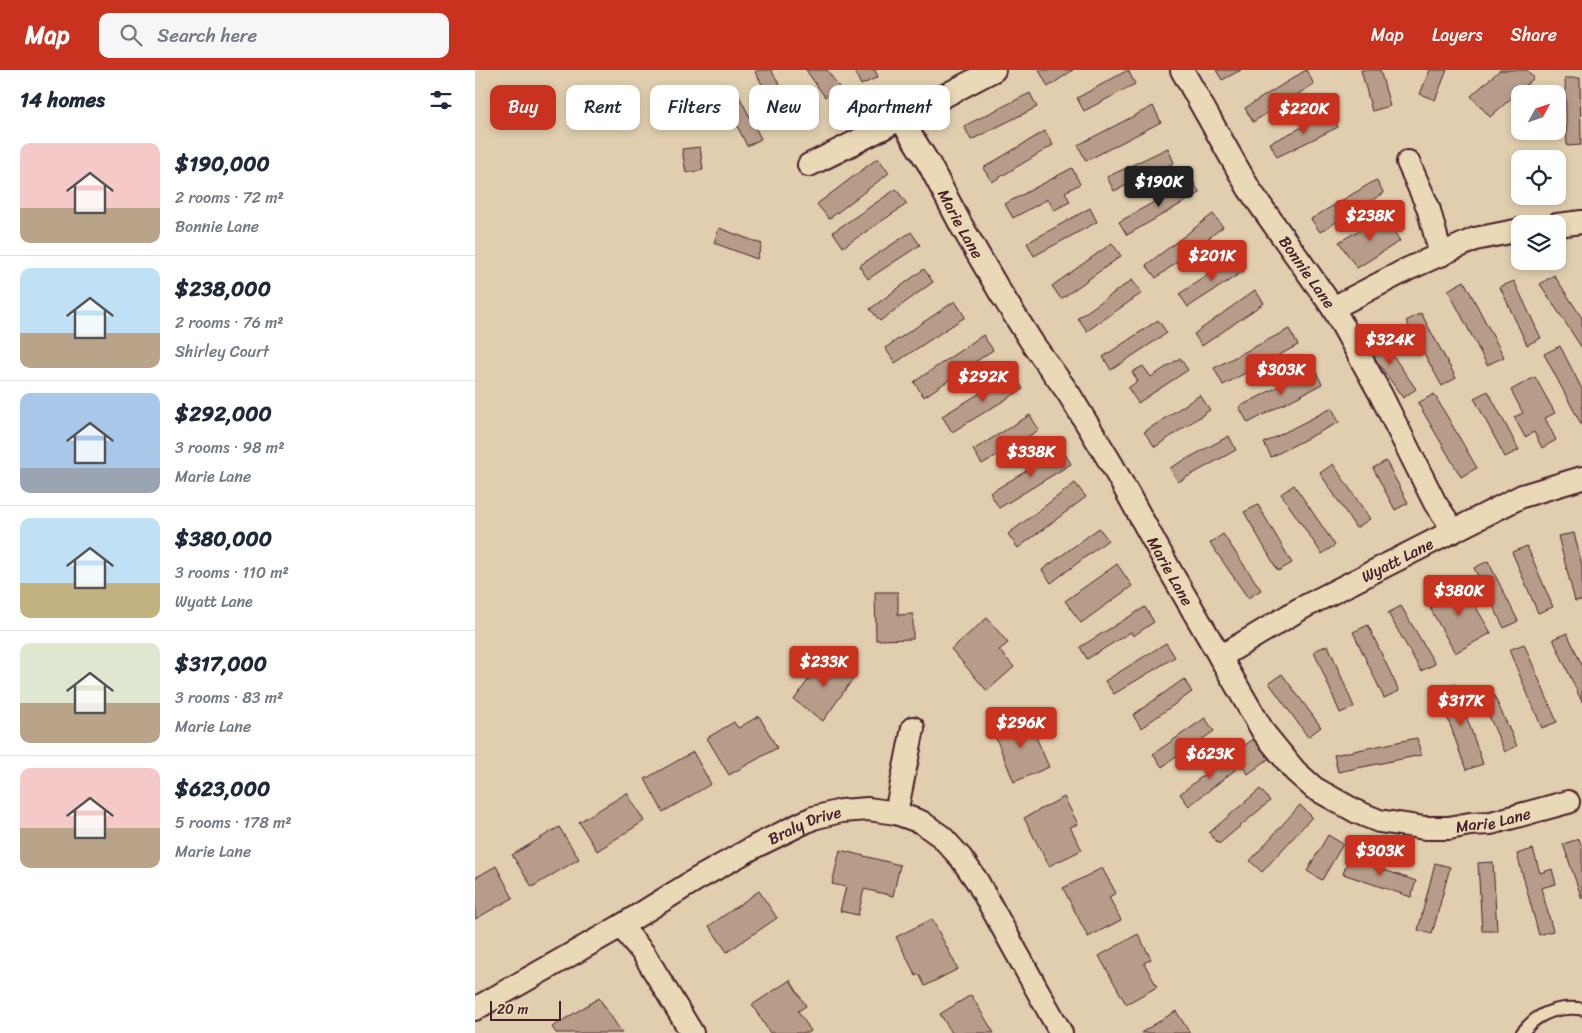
<!DOCTYPE html>
<html lang="en">
<head>
<meta charset="utf-8">
<style>
  :root { --surface:#fff; --page:#f6f6f7; --text:#1f2937; --muted:#747a83; --line:#e0e1e3; --accent:#c8321e }
  body { margin:0; font-family:Sriracha,sans-serif; background:var(--page); color:var(--text); height:100vh; display:flex; flex-direction:column; font-size:19px; white-space:nowrap }
  * { box-sizing:border-box; margin:0 }
  p { font-size:16px; color:var(--muted) }
  .icon { flex:none; width:28px; height:28px; fill:none; stroke:currentColor; stroke-width:2; stroke-linecap:round; stroke-linejoin:round }
  .map { position:relative; flex:1; overflow:hidden }
  .side { display:flex; flex-direction:column; background:var(--surface); width:475px }
  .side>* { flex:none }
  .top-card { position:absolute; left:15px; top:15px; width:475px; height:45px; display:flex; gap:10px }
  .needle { width:32px; rotate:50deg }
  .tools { position:absolute; left:1036px; top:15px; display:grid; gap:10px }
  .tools a { display:grid; place-items:center; width:55px; height:55px; border-radius:10px; background:var(--surface); box-shadow:0 2px 8px #0003; font-size:25px }
  .scale { position:absolute; left:15px; bottom:12px; width:71px; box-sizing:border-box; padding-left:5px; border:2px solid #4a1f2b; border-top:0; font-size:14px; line-height:18px; white-space:nowrap; color:#4a1f2b; -webkit-text-stroke:4px #ead9b6; paint-order:stroke }
  .price { position:absolute; translate:-50% -42px; padding:0 11px; border-radius:5px; background:var(--accent); color:#fff; font-size:16px; line-height:32px; filter:drop-shadow(0 1px 2px #0008) }
  .price::after { content:''; position:absolute; left:50%; top:30px; width:15px; height:11px; margin-left:-8px; background:inherit; clip-path:polygon(0 0,100% 0,50% 100%) }
  .price.active { background:#222; color:#fff }
  ul { padding:0; list-style:none }
  li { display:flex; align-items:center; gap:15px; height:125px; padding:0 20px }
  li+li { border-top:1px solid var(--line) }
  li span { display:grid; place-items:center; flex:none; width:140px; height:100px; border-radius:10px; color:#555 }
  li>.icon { margin-inline-start:auto }
  span .icon { width:60px; height:60px; fill:#fffc; stroke-width:1 }
  li b { font-size:21px }
  h2 { display:flex; justify-content:space-between; align-items:center; height:60px; padding:0 20px; font-size:21px }
  .pill { padding:0 18px; border-radius:10px; background:var(--surface); box-shadow:0 2px 8px #0003; font-size:18px; line-height:45px }
  .pill.active { background:var(--accent); color:#fff }
  header { display:flex; align-items:center; gap:30px; box-sizing:border-box; height:70px; padding:0 25px; background:var(--accent); color:#fff }
  header strong { font-size:24px }
  nav { display:flex; gap:28px; margin-inline-start:auto; font-size:18px }
  .search { width:350px; height:45px; background:var(--page); display:flex; align-items:center; gap:12px; box-sizing:border-box; padding:0 18px; border-radius:10px; color:var(--muted); font-size:19px }
  main { display:flex; flex:1; min-height:0 }
  .map>svg:first-child { display:block }
</style>
</head>
<body>
<header>
<strong>Map</strong>
<div class="search"><svg class="icon" aria-label="search" viewBox="0 0 24 24"><circle cx="10" cy="10" r="6"/><path d="M15 15l6 6"/></svg>Search here</div>
<nav><a>Map</a><a>Layers</a><a>Share</a></nav>
</header>
<main>
<section class="side">
<h2>14 homes<svg class="icon" aria-label="filters" viewBox="0 0 24 24"><path d="M4 7h16M4 17h16"/><circle cx="9" cy="7" r="2"/><circle cx="15" cy="17" r="2"/></svg></h2>
<ul>
<li><span style="background:linear-gradient(#f6c9c9 65%,#b9a48a 0)"><svg class="icon" aria-label="home" viewBox="0 0 24 24"><path d="M3 11l9-7 9 7M6 9v11h12V9"/></svg></span><div><b>$190,000</b><p>2 rooms · 72 m²</p><p>Bonnie Lane</p></div></li>
<li><span style="background:linear-gradient(#bfe0f5 65%,#b9a48a 0)"><svg class="icon" aria-label="home" viewBox="0 0 24 24"><path d="M3 11l9-7 9 7M6 9v11h12V9"/></svg></span><div><b>$238,000</b><p>2 rooms · 76 m²</p><p>Shirley Court</p></div></li>
<li><span style="background:linear-gradient(#a9c7e8 75%,#9aa5b1 0)"><svg class="icon" aria-label="home" viewBox="0 0 24 24"><path d="M3 11l9-7 9 7M6 9v11h12V9"/></svg></span><div><b>$292,000</b><p>3 rooms · 98 m²</p><p>Marie Lane</p></div></li>
<li><span style="background:linear-gradient(#bfe0f5 65%,#c2b280 0)"><svg class="icon" aria-label="home" viewBox="0 0 24 24"><path d="M3 11l9-7 9 7M6 9v11h12V9"/></svg></span><div><b>$380,000</b><p>3 rooms · 110 m²</p><p>Wyatt Lane</p></div></li>
<li><span style="background:linear-gradient(#dfe7d0 60%,#b9a48a 0)"><svg class="icon" aria-label="home" viewBox="0 0 24 24"><path d="M3 11l9-7 9 7M6 9v11h12V9"/></svg></span><div><b>$317,000</b><p>3 rooms · 83 m²</p><p>Marie Lane</p></div></li>
<li><span style="background:linear-gradient(#f6c9c9 60%,#b9a48a 0)"><svg class="icon" aria-label="home" viewBox="0 0 24 24"><path d="M3 11l9-7 9 7M6 9v11h12V9"/></svg></span><div><b>$623,000</b><p>5 rooms · 178 m²</p><p>Marie Lane</p></div></li>
</ul>
</section>
<div class="map">
<svg width="1107" height="963" viewBox="0 0 1107 963">
  <rect width="100%" height="100%" fill="#e0ceae"/>
  <filter id="ink" filterUnits="userSpaceOnUse"><feTurbulence type="fractalNoise" baseFrequency=".02" numOctaves="2"/><feDisplacementMap in="SourceGraphic" scale="10" xChannelSelector="R" yChannelSelector="G"/><feConvolveMatrix kernelMatrix="1 2 1 2 8 2 1 2 1" color-interpolation-filters="sRGB"/></filter>
  <g filter="url(#ink)">
    <path fill="#b79d89" stroke="#4a1f2b" d="M284,0H296L319,40L306,47L280,2Z
      M331,0H352L364,17L350,27Z
      M379,0H400L403,7L386,15Z
      M564,0H598L573,17Z
      M653,0L660,14L609,41L602,28Z
      M741,0H766L747,10Z
      M831,0L839,14L778,52L770,38Z
      M886,0H905L915,36L897,41Z
      M955,0H972L960,30L945,24Z
      M1025,0H1052L1059,8L1015,47L996,26Z
      M1090,8H1105L1106,75L1092,76Z
      M262,22L286,69L272,76L249,29Z
      M555,23L562,37L496,70L489,56Z
      M678,36L686,52L611,91L603,75Z
      M856,43L863,57L802,87L795,73Z
      M570,61L578,75L517,112L508,98Z
      M225,77L228,100L211,103L207,79Z
      M693,78L699,93L639,121L632,107Z
      M403,88L414,103L354,149L342,134Z
      M597,98L605,114L590,122L595,132L579,140L573,129L538,148L530,134Z
      M717,110L725,123L652,165L644,152Z
      M901,110L909,123L845,162L836,149Z
      M421,119L432,134L368,177L358,162Z
      M615,138L622,152L559,186L552,173Z
      M738,144L748,157L681,208L671,195Z
      M909,146L925,171L882,198L864,172Z
      M244,158L287,174L282,189L239,173Z
      M436,162L445,175L393,209L384,196Z
      M637,173L646,186L586,229L577,216Z
      M760,187L769,201L713,237L704,224Z
      M449,199L458,212L405,251L395,239Z
      M1079,205L1107,248V278L1065,214Z
      M657,210L667,223L612,261L603,248Z
      M989,211L1029,287L1012,295L973,220Z
      M1039,211L1066,268L1052,275L1025,217Z
      M780,220L789,233L727,276L719,264Z
      M480,231L490,247L420,293L410,278Z
      M946,243L981,308L967,316L931,251Z
      M683,250L692,263L636,300L628,287Z
      M814,259L823,275L748,315L739,298Z
      M903,264L941,319L928,328L889,273Z
      M508,265L518,280L449,327L439,312Z
      M1085,276L1107,319V356L1069,284Z
      M705,288L713,300L663,333L653,318L663,311L657,302L668,296L676,307Z
      M839,298L847,314L773,353L764,337Z
      M539,303L548,319L477,362L467,346Z
      M1060,307L1080,343L1070,348L1081,370L1067,378L1059,362L1050,367L1039,347L1048,343L1036,320Z
      M1013,321L1044,380L1030,387L999,328Z
      M959,324L1002,398L986,407L943,333Z
      M725,325L735,340L680,377L669,362Z
      M857,338L864,352L796,387L789,373Z
      M555,345L564,360L507,394L498,380Z
      M754,366L761,380L703,412L695,398Z
      M587,379L596,394L524,438L515,423Z
      M911,391L933,433L920,440L898,398Z
      M858,394L895,449L881,458L845,403Z
      M600,413L611,427L543,478L533,464Z
      M819,415L860,475L847,484L806,424Z
      M783,435L817,493L803,501L769,442Z
      M624,458L633,470L576,513L567,500Z
      M1099,463L1107,495V530L1100,531L1083,466Z
      M748,464L786,520L773,528L735,473Z
      M1052,476L1078,537L1063,543L1037,482Z
      M1013,491L1043,551L1029,558L999,498Z
      M642,494L657,516L606,553L590,531Z
      M984,508L1016,563L980,583L955,538L965,533L959,523Z
      M400,522H423V545L438,544V569L401,570Z
      M926,536L960,594L946,601L913,543Z
      M670,537L679,552L658,566L656,562L612,589L605,577Z
      M512,548L533,573L524,580L539,597L512,621L476,579Z
      M893,555L924,621L909,628L878,562Z
      M1092,563L1107,595V632L1078,569Z
      M691,573L700,587L639,624L630,611Z
      M1049,574L1082,652L1067,658L1034,580Z
      M853,575L879,637L865,643L839,581Z
      M350,586L380,606L348,651L319,630Z
      M807,604L846,657L833,667L794,613Z
      M709,609L717,622L666,658L658,645Z
      M980,614L1008,694L991,700L963,620Z
      M1017,621L1042,676L1030,682L1005,626Z
      M284,646L302,678L254,705L232,668L259,652L263,658Z
      M552,646L574,697L539,712L518,661Z
      M730,648L739,661L687,697L678,684Z
      M781,667L796,687L773,704L758,684Z
      M942,668L946,685L863,702L859,685Z
      M218,682L236,714L188,742L170,709Z
      M755,684L765,696L714,736L705,724Z
      M785,719L795,731L744,774L734,763Z
      M152,723L169,751L122,781L104,752Z
      M589,727L603,754L595,757L607,780L574,796L549,748Z
      M825,735L837,747L787,802L775,791Z
      M84,757L104,789L57,817L37,785Z
      M853,765L868,774L847,810L832,801Z
      M1104,769L1107,778V829L1088,774Z
      M1058,779L1065,803L1077,799L1081,814L1066,818L1078,861L1064,865L1042,784Z
      M365,780L425,795L418,826L389,819L383,845L365,841L371,817L357,814Z
      M874,788L941,811L936,827L868,804Z
      M1018,792L1022,861H1007L1003,793Z
      M960,793L975,797L957,864L943,860Z
      M21,796L38,828L0,849V808Z
      M627,798L641,823L634,827L646,850L613,867L588,818Z
      M284,821L302,848L252,882L234,856Z
      M457,849L483,899L450,916L444,904L441,906L421,867Z
      M663,864L676,889L669,893L682,917L651,934L624,886Z
      M315,910L331,936L323,941L336,961L333,963H295L277,935Z
      M496,925L519,963H477L465,944Z
      M124,928L147,963H81L77,957Z
      M701,941L715,963H667V962Z"/>
    <g fill="none" stroke-linecap="round" stroke-linejoin="round">
      <g stroke="#4a1f2b" stroke-width="15">
        <path id="service" d="M1047,963C1062,943 1082,936 1107,939"/>
      </g>
      <g stroke="#4a1f2b" stroke-width="26">
        <g id="minor">
          <path id="s1" d="M707,0L774,119L858,238L906,325L960,433L979,461"/>
          <path id="s2" d="M425,48L454,94L486,155L525,222L558,274L594,324L637,395L697,504L789,663L820,701L839,718L882,742L904,751L950,758H974L995,754L1016,753L1093,732"/>
          <path d="M933,92L953,137L966,185"/>
          <path d="M334,95C397,65 457,32 519,0"/>
          <path d="M1082,155L1107,152"/>
          <path d="M858,238L933,199L1000,169L1045,160"/>
          <path id="s3" d="M745,587L825,539L1047,426L1107,408"/>
          <path d="M421,743L438,658"/>
          <path d="M146,856L169,884L217,963"/>
          <path id="s4" d="M0,939L146,856L222,809L281,776L338,748L366,741L393,739L421,743L446,752L467,767L486,788L502,811L586,963"/>
        </g>
      </g>
      <use href="#service" stroke="#ead9b6" stroke-width="11"/>
      <use href="#minor" stroke="#ead9b6" stroke-width="22"/>
    </g>
  </g>
  <g text-anchor="middle" dominant-baseline="central" stroke-width="5" stroke-linejoin="round" paint-order="stroke">
    <g font-size="16" fill="#4a1f2b" stroke="#ead9b6">
      <text stroke="none"><textPath href="#s2" startOffset="122">Marie Lane</textPath></text>
      <text stroke="none"><textPath href="#s1" startOffset="238">Bonnie Lane</textPath></text>
      <text stroke="none"><textPath href="#s3" startOffset="202">Wyatt Lane</textPath></text>
      <text stroke="none"><textPath href="#s2" startOffset="528">Marie Lane</textPath></text>
      <text stroke="none"><textPath href="#s2" startOffset="978">Marie Lane</textPath></text>
      <text stroke="none"><textPath href="#s4" startOffset="378">Braly Drive</textPath></text>
    </g>
  </g>
</svg>
<div class="tools">
<a><svg class="needle" viewBox="-14 -14 28 28"><path d="M0-13l5 13h-10z" fill="#e53935"/><path d="M0 13l5-13h-10z" fill="#747a83"/></svg></a>
<a><svg class="icon" aria-label="locate" viewBox="0 0 24 24"><circle cx="12" cy="12" r="6"/><path d="M12 2v4M12 18v4M2 12h4M18 12h4"/></svg></a>
<a><svg class="icon" aria-label="layers" viewBox="0 0 24 24"><path d="M12 4l9 5-9 5-9-5zM3 14l9 5 9-5"/></svg></a>
</div>
<div class="scale">20 m</div>
<b class="price" style="left:829px;top:65px">$220K</b>
<b class="price active" style="left:684px;top:138px">$190K</b>
<b class="price" style="left:895px;top:172px">$238K</b>
<b class="price" style="left:737px;top:212px">$201K</b>
<b class="price" style="left:915px;top:296px">$324K</b>
<b class="price" style="left:806px;top:326px">$303K</b>
<b class="price" style="left:508px;top:333px">$292K</b>
<b class="price" style="left:556px;top:408px">$338K</b>
<b class="price" style="left:984px;top:547px">$380K</b>
<b class="price" style="left:349px;top:618px">$233K</b>
<b class="price" style="left:986px;top:657px">$317K</b>
<b class="price" style="left:546px;top:679px">$296K</b>
<b class="price" style="left:735px;top:710px">$623K</b>
<b class="price" style="left:905px;top:807px">$303K</b>
<div class="top-card">
<a class="pill active">Buy</a>
<a class="pill">Rent</a>
<a class="pill">Filters</a>
<a class="pill">New</a>
<a class="pill">Apartment</a>
</div>
</div>
</main>
</body>
</html>
